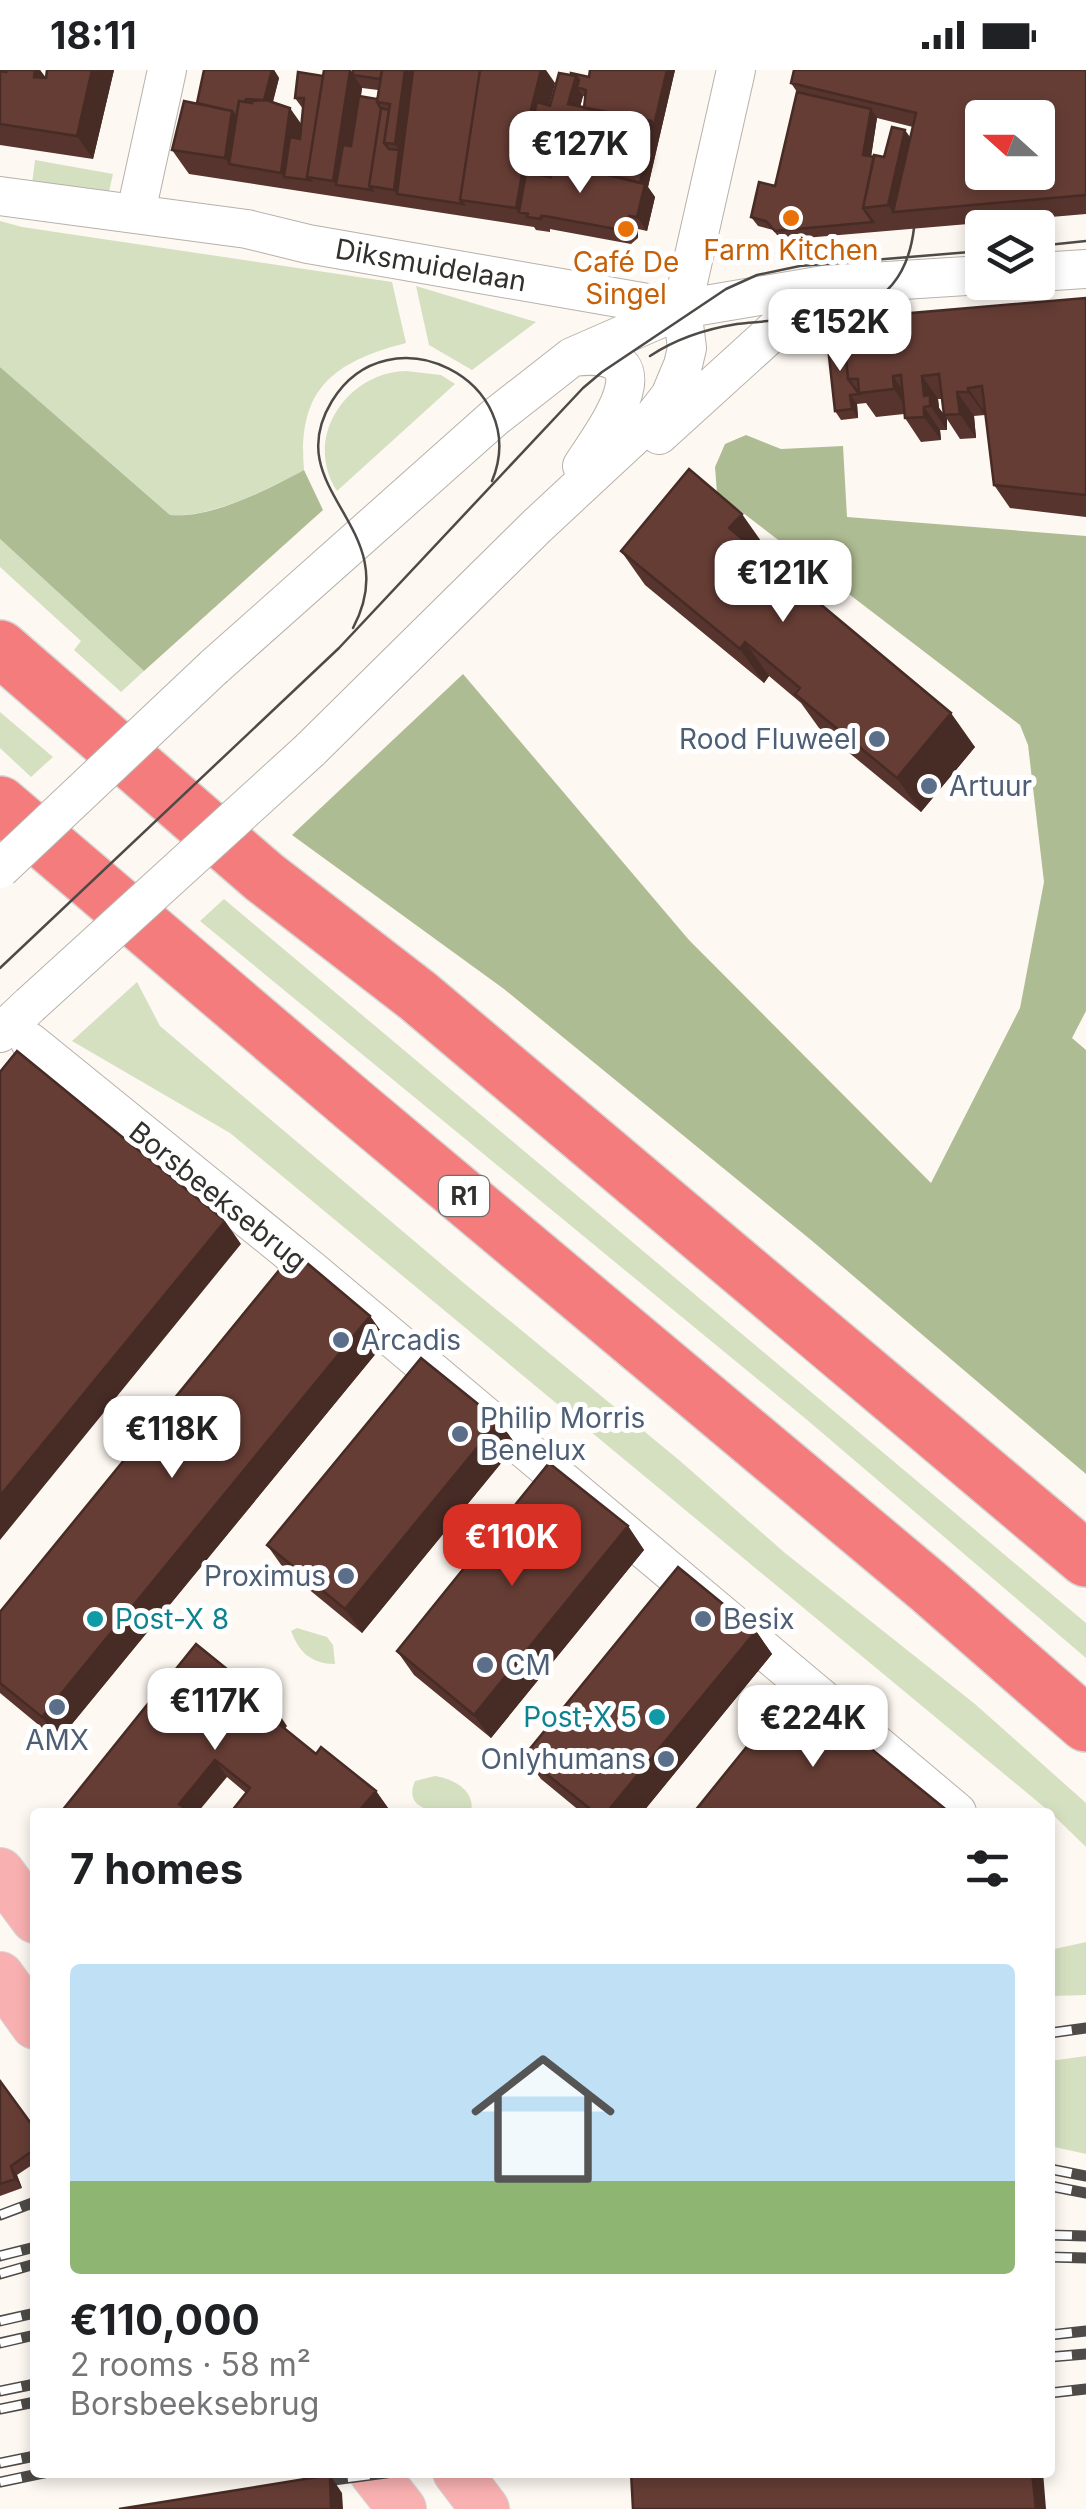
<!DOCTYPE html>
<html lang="en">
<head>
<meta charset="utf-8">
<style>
  :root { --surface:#fff; --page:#f6f6f6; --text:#202124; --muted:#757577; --line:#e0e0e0; --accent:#d93025 }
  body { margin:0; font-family:Inter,sans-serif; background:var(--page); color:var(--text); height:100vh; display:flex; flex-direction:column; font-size:38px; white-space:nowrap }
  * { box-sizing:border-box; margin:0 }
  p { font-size:32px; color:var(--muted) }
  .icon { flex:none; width:55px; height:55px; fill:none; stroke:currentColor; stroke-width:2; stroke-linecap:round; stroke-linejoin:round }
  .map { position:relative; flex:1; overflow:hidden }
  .drawer { position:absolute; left:30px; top:1738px; width:1025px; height:670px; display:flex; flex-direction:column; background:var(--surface); border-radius:10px; box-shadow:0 5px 15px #0003 }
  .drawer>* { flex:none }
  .needle { width:65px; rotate:291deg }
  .tools { position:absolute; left:965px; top:30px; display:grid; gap:20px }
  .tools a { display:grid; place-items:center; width:90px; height:90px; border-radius:10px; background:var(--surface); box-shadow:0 5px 15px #0003; font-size:50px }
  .price { position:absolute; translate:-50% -85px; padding:0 22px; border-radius:20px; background:#fff; color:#222; font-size:32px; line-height:65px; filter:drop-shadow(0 2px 5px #0008) }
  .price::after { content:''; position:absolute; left:50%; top:60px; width:30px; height:22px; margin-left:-15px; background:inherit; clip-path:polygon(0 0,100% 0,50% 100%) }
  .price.selected { background:var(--accent); color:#fff }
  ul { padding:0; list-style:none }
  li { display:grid; align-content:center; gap:20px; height:530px; padding:0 40px }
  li+li { border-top:2px solid var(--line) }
  li span { display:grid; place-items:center; height:310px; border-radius:10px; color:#555 }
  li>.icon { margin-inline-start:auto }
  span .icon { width:180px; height:180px; fill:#fffc; stroke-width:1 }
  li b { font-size:42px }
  h2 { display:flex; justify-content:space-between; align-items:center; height:120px; padding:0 40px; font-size:42px }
  .status { display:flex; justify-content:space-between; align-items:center; height:70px; padding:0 50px; background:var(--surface); direction:ltr }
  .status svg { height:28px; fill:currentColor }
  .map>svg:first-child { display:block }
</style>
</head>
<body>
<div class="status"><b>18:11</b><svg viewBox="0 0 49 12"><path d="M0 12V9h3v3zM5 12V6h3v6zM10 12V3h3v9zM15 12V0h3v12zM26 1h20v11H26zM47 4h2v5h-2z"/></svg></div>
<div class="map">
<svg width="1086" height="2439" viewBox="0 0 1086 2439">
  <rect width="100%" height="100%" fill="#fef8f2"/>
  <path fill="#d5e0c1" d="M35,90L113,104L108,126L32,114Z
    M0,151L22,157L392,212L406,273C333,292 297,319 304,400C268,419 212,448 170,445L0,297Z
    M416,216L536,252L472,300L429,275Z
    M406,301L441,305L455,314L337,421C302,367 348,302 406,301Z
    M0,469L144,601L121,622L74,580L81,571L0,497Z
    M0,642L53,687L31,707L0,678Z
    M224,829L1086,1553V1588L806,1349L200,851Z
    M137,912L160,956L465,1214L679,1390L785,1483L975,1634L1086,1733V1777L1050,1742L230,1063L72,971Z
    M297,1558L327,1567L333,1575L335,1594C311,1594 299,1582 291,1561Z
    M435,1706C454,1709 476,1721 471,1742C450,1743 400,1746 415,1711Z
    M1086,1872V1925L1050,1926V1880Z
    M1086,1986V2084L1050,2076V1991Z"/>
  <path fill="#aebc93" d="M0,297L170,445C212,449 268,419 304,400L323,440L144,601L0,469Z
    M746,365L781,379L843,376L847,447L1086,466V941L1072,968L1086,980V1404L811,1170L504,919L292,765L463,604L689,870L931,1113L1020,938L1044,812L1028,675L1020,655L717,423L715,397L725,374Z"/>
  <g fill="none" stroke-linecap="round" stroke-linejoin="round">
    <g stroke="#b7b1ab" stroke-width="40">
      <path id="minor" d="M0,126L247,159L308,174L682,239L824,215L982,205
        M136,142L167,0
        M1038,202L1086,199
        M573,287C670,276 607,357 582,396
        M659,365L824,215
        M214,597L494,348L572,287L682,239
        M310,680L537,456L652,349L670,326L683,295L687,278L682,239L736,0
        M0,963L30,935
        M30,972L310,1199L957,1742"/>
    </g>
    <g stroke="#d6d6d5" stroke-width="50">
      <path id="major" d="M0,1802L35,1849
        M0,1906L35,1955
        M373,2402L402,2439
        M457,2402L485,2439"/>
    </g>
    <g stroke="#d6d6d5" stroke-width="58">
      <path id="highway" d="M0,578L264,807L418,926L1086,1489
        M0,734L357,1038L929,1517L1086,1654"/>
    </g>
    <use href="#minor" stroke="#fff" stroke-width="38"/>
    <use href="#major" stroke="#f9b0b0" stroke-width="48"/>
    <use href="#highway" stroke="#f57c7c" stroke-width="55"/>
    <path stroke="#4d4a47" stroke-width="2.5" d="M1038,176L1086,171
      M650,286C677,268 706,259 737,254C814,244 902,261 914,158
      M353,558C407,457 277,421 332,331C389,238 533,311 492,411
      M0,898L339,578L583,318L602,302L726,219L757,205L800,196L982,181"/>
    <g stroke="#4d4a47" stroke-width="11">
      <path id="rail" d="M1050,1963L1086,1958
        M1050,2099L1086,2106
        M1050,2116L1086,2123
        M0,2145L35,2132
        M1050,2165L1086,2166
        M0,2186L35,2177
        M1050,2187L1086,2188
        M0,2204L35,2194
        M0,2251L35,2243
        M1050,2265L1086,2261
        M0,2273L35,2265
        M1050,2287L1086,2284
        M0,2321L35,2314
        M1050,2323L1086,2319
        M0,2339L35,2332
        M0,2393L35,2386
        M0,2412L48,2402
        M304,2414L393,2402"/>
    </g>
    <use href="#rail" stroke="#fff" stroke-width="8" stroke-dasharray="22" stroke-linecap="butt"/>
    <g stroke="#b7b1ab" stroke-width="40" stroke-linecap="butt">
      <path id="minor-bridge" d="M0,799L214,597
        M30,935L310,680"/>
    </g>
    <use href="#minor-bridge" stroke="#fff" stroke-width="38"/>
  </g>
  <path fill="#57342e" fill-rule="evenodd" d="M0,0H40L46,8L47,0H114L93,89L0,75Z
    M204,0H274L279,8L273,32L302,55L303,39L295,28L323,6L324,0H351L353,3L555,13L549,36L589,7L590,0H675L648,117L655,127L647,161L638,159V168L631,174L555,160L550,159V162L536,160L534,157L189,104L172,80L197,33ZM362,18L378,20L377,29L361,26ZM583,26L585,27L584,38L580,37ZM539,73L549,76L547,87L552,95L551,102L539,88Z
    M1086,0V144L781,170L773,160L758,156L751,147L775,116L797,22L791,13ZM877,48L913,57L910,67L884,87L871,86Z
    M1086,228V447L1010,438L994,415L985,341V345L974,346L976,368L960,369L947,349V360H940L941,370L921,372L905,348L904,344L876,347L866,333L857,334L858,348L841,350L835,341L827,268ZM938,329H942L944,344L939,338Z
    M766,478L760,484L975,677L921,742L819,658L801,633L769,606L764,613L645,515L621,481Z
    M370,1246L387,1270L58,1671L0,1623V1542Z
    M499,1351L516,1375L362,1563L284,1499L267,1475Z
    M628,1456L644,1480L491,1668L414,1605L397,1581Z
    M756,1561L772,1584L643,1742H581L541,1709L524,1686Z
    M287,1656L284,1659L316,1684L376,1721L388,1738L384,1742H231L246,1723L227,1707L61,1742Z
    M0,2011L35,2059V2093L17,2105L22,2118L0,2126Z"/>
  <path fill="#472b25" d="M35,0H40L53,18L34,7Z
    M92,0H114L93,89L77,66Z
    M269,0H274L279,8L270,42L264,33Z
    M350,0L362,18L347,117L336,115L333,111Z
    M405,0H425L412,98L395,74L384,73V118V43L392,54L390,34Z
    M541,0H546L555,13L542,63L530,60L539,73V100L528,144L519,142L516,138L527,56Z
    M667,0H675L652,99L642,86Z
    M576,6L585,19L577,17L583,26L577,48L568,34Z
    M246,29L252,39L229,94L225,88L232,41Z
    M290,38L302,55L295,108L284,107L281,103Z
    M871,39L877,48L870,94L863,85Z
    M905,60L922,84L893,142L888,135Z
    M399,80L412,98L397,124L394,120Z
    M541,89L551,102L549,118L539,105Z
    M645,90L652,99L648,117L655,127L647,161L637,147L640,116Z
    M629,146L638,159V168L628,155Z
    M893,306L909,330L910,343L894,319Z
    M922,306L938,329L939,338L947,349V360L924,326Z
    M968,318L984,341L985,345L968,322Z
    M957,322L974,346L976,368L960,344Z
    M850,325L857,334L858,348L852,339Z
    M924,337L940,360L941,370L924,347Z
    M742,444L766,478L753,492L729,458Z
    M745,572L769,606L764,613L740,579Z
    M951,643L975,677L921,742L897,708Z
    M225,1151L241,1174L0,1470V1426Z
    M370,1246L387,1270L58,1671L42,1647Z
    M499,1351L516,1375L362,1563L345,1539Z
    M628,1456L644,1480L491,1668L474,1645Z
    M756,1561L772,1584L643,1742H607Z
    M275,1638L287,1656L281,1663L269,1646Z
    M215,1690L227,1707L198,1742H185L179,1734Z
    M376,1721L388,1738L384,1742H358Z
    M11,2096L17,2105L22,2118L15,2109Z
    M1032,2402H1043L1046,2439H1036Z
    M330,2405L342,2423L343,2439H331Z"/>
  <path fill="#653d35" stroke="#472b25" stroke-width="2.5" fill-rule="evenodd" d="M6,0H35L34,7L46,8L47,0H92L77,66L0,54V1L6,2Z
    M204,0H272L264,30L246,29L245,32L239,31L236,48L232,41L197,33Z
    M324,0H350L333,111L307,107Z
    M353,0H382L380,9L353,5Z
    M382,0H405L395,74L384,73L390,34L377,32Z
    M413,0H480L460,130L463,134L397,124Z
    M480,0H541L527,56L526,82L516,138L460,130Z
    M590,0H667L654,55L651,51L584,38L586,20L577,17L579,10L576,6L571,5V3L589,7Z
    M794,0H1086V125L893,142L916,43L791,13ZM982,48H1038V102H982Z
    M298,2L323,6L307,107L310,110L284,107L290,67L300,69L304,28H295Z
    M559,3L576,6L568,34L651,51L642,86L530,60L537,32L550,36Z
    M797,22L871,39L863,85L874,87L863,138L873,152L775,161L766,151L751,147L759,112L775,116Z
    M359,26L377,29V32L381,39L369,116L372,120L336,115L343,75L351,76Z
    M266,30L290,38L281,103L229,94L239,31L252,33V31Z
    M184,31L232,41L225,88L172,80Z
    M381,38L389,40L384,73L389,79L399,80L394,120L369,116Z
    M892,57L905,60L888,135L863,138L874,85L884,87Z
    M551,68L645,90L640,113L556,92V89L547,87Z
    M529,86L541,89L539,105L551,107L552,91L645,114L637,147L629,146L628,155L621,160L545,146H541V149L527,147L528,144L519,142Z
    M1086,228V425L994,415L982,316L968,318V322H957L960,344L944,345L939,304L922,306L924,326L930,325V336L924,337V347L905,348L901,305L893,306L894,319L859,323L858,309H848L842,249Z
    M844,265L848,309L859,324L850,325L852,339L835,341L827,268Z
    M689,399L742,444L729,458L951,643L897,708L795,624L800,618L745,572L740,579L621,481Z
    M17,981L225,1151L0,1426V1002Z
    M294,1182L370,1246L42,1647L0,1613V1542Z
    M421,1288L499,1351L345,1539L267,1475Z
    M549,1393L628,1456L474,1645L397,1581Z
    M678,1497L756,1561L607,1742H594L524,1686Z
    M196,1574L275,1638L269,1646L316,1684L321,1677L376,1721L358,1742H231L250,1718L215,1690L179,1734L190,1742H61Z
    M795,1617L949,1742H694Z
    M0,2011L35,2059V2079L11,2096L15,2109L0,2114Z
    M631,2402H1032L1036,2439H633Z
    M330,2405L331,2439H119Z"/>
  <g fill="#e8710a" stroke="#fff" stroke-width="4">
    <circle cx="791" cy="148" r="10"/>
    <circle cx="626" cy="159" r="10"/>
  </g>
  <g fill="#5c6f8a" stroke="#fff" stroke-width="4">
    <circle cx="877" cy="669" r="10"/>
    <circle cx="929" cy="716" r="10"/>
    <circle cx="341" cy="1270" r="10"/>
    <circle cx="460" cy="1364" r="10"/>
    <circle cx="346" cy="1506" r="10"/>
    <circle cx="703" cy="1549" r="10"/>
    <circle cx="485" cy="1595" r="10"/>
    <circle cx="57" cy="1637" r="10"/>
    <circle cx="666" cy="1689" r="10"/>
  </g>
  <g fill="#0f9aa8" stroke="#fff" stroke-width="4">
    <circle cx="95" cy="1549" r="10"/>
    <circle cx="657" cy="1647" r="10"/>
  </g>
  <g text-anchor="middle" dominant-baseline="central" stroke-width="10" stroke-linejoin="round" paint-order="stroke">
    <rect fill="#fff" stroke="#706e6c" stroke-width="2.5" x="439" y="1106" width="50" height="40" rx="8"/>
    <g font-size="25" font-weight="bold" fill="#32302d">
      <text x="464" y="1126">R1</text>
    </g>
    <g font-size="28" fill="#c56008" stroke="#fff">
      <text x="791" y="180">Farm Kitchen</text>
      <text x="626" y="192">Café De<tspan x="626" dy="32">Singel</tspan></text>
    </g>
    <g font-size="28" fill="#32302d" stroke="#fff">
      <text transform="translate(431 195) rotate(10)">Diksmuidelaan</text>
      <text transform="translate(218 1126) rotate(39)">Borsbeeksebrug</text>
    </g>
    <g font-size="28" fill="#4e5e75" stroke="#fff" text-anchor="start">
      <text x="857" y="669" text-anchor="end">Rood Fluweel</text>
      <text x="949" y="716">Artuur</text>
      <text x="361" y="1270">Arcadis</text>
      <text x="480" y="1348">Philip Morris<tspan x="480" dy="32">Benelux</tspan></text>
      <text x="326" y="1506" text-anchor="end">Proximus</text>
      <text x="723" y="1549">Besix</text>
      <text x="505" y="1595">CM</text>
      <text x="57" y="1670" text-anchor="middle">AMX</text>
      <text x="646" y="1689" text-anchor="end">Onlyhumans</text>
    </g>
    <g font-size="28" fill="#0d838f" stroke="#fff" text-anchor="start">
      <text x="115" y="1549">Post-X 8</text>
      <text x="637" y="1647" text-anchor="end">Post-X 5</text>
    </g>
  </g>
</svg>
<div class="tools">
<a><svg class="needle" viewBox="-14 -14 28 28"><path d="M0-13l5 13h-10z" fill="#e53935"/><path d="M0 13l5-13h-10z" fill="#757577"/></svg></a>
<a><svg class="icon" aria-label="layers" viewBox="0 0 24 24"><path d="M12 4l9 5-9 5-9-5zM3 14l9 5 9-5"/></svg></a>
</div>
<b class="price" style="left:580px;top:126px">€127K</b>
<b class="price" style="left:840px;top:304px">€152K</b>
<b class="price" style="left:783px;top:555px">€121K</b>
<b class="price" style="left:172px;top:1411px">€118K</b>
<b class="price selected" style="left:512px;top:1519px">€110K</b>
<b class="price" style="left:215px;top:1683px">€117K</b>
<b class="price" style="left:813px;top:1700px">€224K</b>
<section class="drawer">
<h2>7 homes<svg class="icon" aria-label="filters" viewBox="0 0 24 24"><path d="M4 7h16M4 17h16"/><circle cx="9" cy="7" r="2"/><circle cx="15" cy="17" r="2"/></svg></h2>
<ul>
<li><span style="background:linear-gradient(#bfe0f5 70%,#8fb573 0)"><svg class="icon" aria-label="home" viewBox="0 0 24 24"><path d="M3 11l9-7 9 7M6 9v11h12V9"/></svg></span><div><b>€110,000</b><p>2 rooms · 58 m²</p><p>Borsbeeksebrug</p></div></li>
</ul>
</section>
</div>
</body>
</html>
